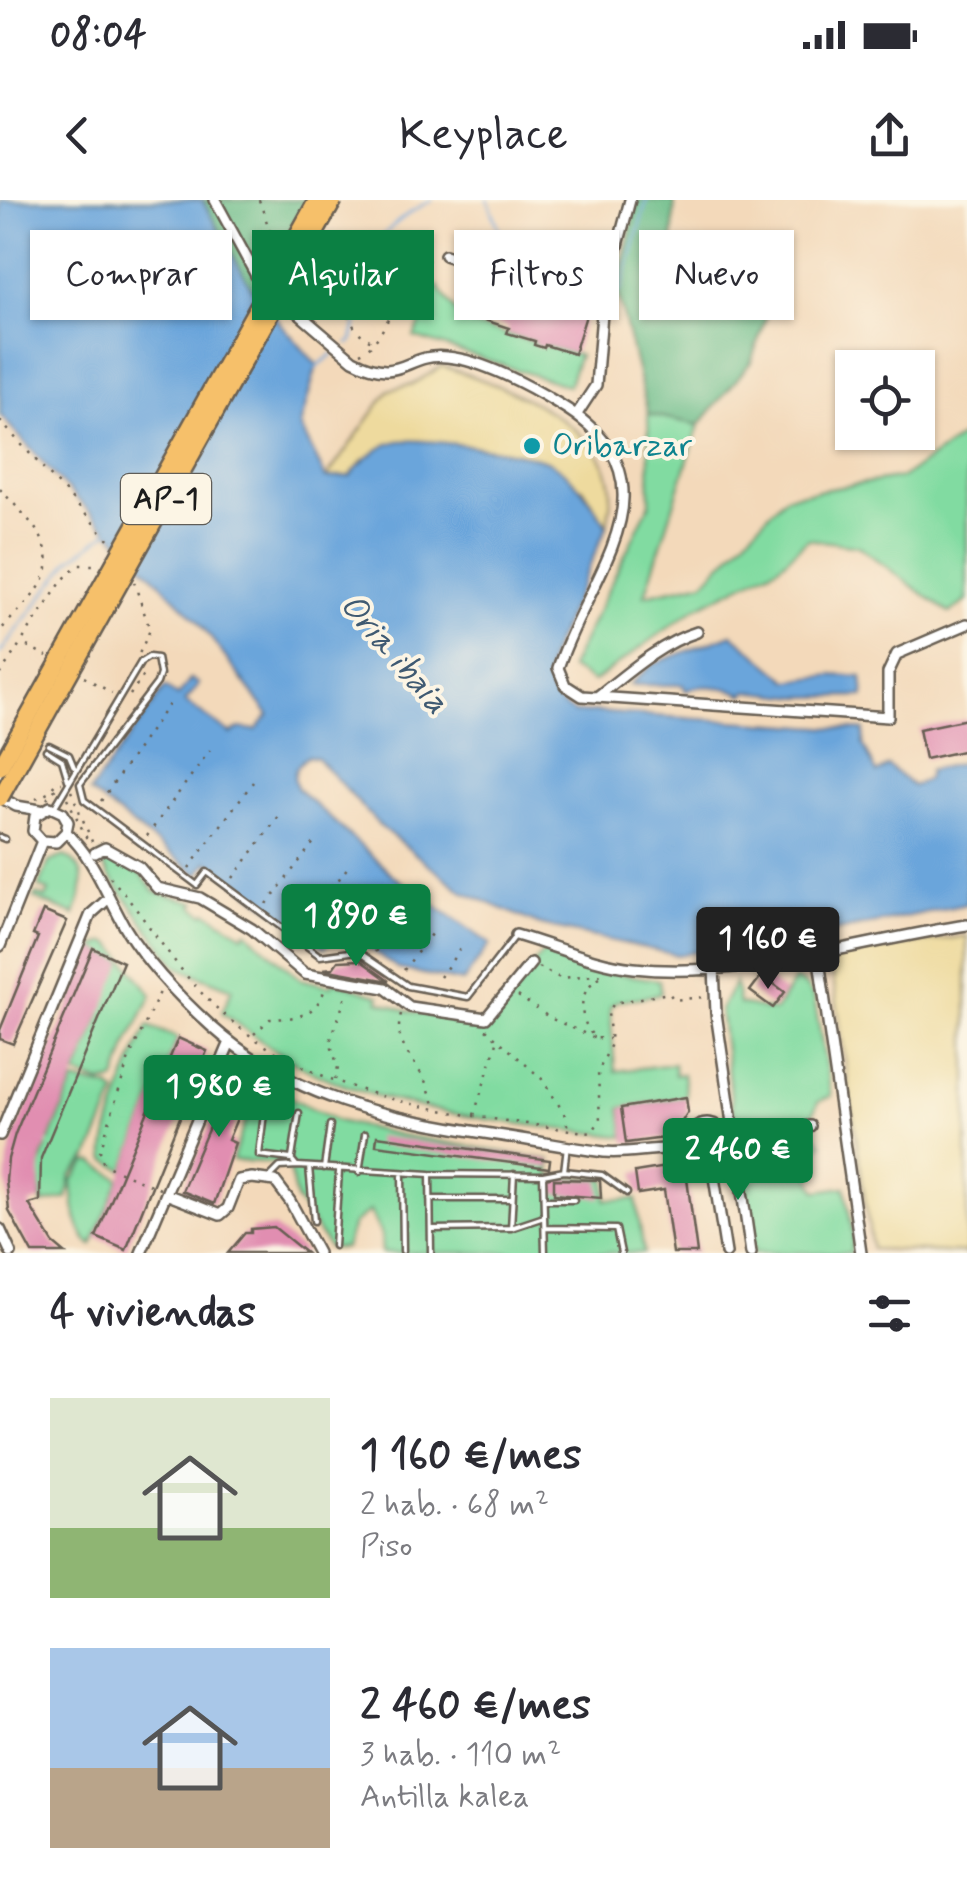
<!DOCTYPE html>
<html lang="es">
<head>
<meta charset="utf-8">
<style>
  :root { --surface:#fff; --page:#f2f2f3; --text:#2b2b33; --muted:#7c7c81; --accent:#0b8043 }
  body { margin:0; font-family:Mynerve,sans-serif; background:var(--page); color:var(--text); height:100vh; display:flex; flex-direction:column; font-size:38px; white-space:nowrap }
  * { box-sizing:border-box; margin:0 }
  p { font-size:32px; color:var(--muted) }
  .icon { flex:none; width:55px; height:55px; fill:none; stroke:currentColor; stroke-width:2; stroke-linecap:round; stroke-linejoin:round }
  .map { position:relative; height:1053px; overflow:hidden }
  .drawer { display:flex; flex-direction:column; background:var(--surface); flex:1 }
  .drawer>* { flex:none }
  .hud { position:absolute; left:30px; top:30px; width:908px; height:90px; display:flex; gap:20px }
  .tools { position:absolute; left:835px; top:150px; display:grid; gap:20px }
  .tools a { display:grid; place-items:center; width:100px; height:100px; border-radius:0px; background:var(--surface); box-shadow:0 2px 8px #0004; font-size:50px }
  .price { position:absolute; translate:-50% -85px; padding:0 22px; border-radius:10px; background:var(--accent); color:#fff; font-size:32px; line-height:65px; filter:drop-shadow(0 2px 5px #0008) }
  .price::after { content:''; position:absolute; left:50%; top:60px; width:30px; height:22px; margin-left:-15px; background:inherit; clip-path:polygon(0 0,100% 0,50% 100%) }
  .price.selected { background:#222; color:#fff }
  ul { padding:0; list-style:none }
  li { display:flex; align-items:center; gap:30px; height:250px; padding:0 50px }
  li span { display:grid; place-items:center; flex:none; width:280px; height:200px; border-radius:0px; color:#555 }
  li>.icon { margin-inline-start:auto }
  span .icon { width:120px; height:120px; fill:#fffc; stroke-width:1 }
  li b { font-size:42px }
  h2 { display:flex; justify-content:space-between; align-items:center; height:120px; padding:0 50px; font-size:42px }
  .pill { padding:0 35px; border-radius:0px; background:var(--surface); box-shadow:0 2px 8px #0004; font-size:35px; line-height:90px }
  .pill.selected { background:var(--accent); color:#fff }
  .status { display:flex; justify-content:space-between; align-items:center; height:70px; padding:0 50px; background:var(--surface); direction:ltr }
  .status svg { height:28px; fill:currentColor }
  header { display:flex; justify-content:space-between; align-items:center; height:130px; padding:0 50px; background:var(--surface); font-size:45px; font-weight:600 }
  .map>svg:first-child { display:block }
</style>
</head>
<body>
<div class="status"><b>08:04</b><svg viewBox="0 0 49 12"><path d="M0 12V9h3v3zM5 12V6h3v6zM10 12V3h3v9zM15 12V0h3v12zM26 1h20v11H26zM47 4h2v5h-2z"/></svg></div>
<header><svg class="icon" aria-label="back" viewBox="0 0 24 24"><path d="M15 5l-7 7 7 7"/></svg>Keyplace<svg class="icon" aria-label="share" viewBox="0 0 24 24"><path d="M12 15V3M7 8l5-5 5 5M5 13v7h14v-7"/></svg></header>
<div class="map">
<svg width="967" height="1053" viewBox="0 0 967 1053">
  <rect width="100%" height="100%" fill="#fcf5e5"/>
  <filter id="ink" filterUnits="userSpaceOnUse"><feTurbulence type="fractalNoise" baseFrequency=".01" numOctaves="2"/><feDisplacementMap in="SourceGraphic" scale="20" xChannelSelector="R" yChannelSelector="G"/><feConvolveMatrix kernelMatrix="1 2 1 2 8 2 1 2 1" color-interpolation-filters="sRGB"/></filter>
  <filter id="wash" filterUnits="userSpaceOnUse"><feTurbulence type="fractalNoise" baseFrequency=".0048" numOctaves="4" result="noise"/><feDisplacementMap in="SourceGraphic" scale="40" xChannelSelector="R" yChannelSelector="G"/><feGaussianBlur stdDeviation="2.25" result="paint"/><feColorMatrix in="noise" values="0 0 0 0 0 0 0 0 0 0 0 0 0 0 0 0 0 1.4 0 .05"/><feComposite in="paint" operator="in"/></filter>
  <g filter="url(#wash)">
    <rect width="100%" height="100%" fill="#f3d9ba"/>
    <path fill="#81dba1" stroke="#4e7c5e" stroke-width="2.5" d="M438,86L463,122L579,155L568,186L414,137Z
      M648,214L699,225L645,395L704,382L786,296L903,277L967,233V401L949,413L858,346L808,339L779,366L696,408L593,482L570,468L650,303Z
      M104,654L141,674L155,692L195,702L193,706L204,714L207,712L243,735L246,731L300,779L331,786L334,781L380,796L379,801L408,811L486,824L545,750L594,770L659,780L661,794L617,801L610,807L615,871L674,864L675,875L683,874L686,897L621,908L625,937C528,924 424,917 333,881C292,865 257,838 222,813L232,789L179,768L173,761L110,677L99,657Z
      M64,656C91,668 83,693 75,715L34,698L36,694L46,698L49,691L39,687L49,662Z
      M106,742L113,745L152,795L128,843L116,880L101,883L47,864L78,871L101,814L71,802L73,794L103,806L122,762L93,748Z
      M795,779L805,785L814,798L831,896L818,902L810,921L748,930L734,920L720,810L735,782L739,804L775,811Z
      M148,826L178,838L124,970L106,960C98,942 137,848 148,826Z
      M74,881L109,887L116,893L90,955L71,976L67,998L42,1004L38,973L46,947L15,934L20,928L50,940Z
      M269,887L338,921L399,935L550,960V976L606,978V1000L636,999L644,1053H382L381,1035L370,1011L353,1024L345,1048H329L296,999L288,964L232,960L253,899L262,901Z
      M812,931L823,944C805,956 807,974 817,991L845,987L853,1036L851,1053H754L739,953L751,940Z
      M87,962H93L120,979L92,1045C75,1033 73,1001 72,981Z"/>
    <path fill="#68bb87" stroke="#426c52" stroke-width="2.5" d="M202,0H307L254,93Z
      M637,0H675L669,85L709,120L768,111L751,162L699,225L648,214L617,90Z"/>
    <path fill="#eeda9e" stroke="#857b5d" stroke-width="2.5" d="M442,166C496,183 612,224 611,295C611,305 608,316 607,326L583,288L363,260L350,276L326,278L389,190L413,184Z
      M967,736V1053L872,1049L830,755Z"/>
    <path fill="#6aa5db" stroke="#43607c" stroke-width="2.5" d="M0,0H202L254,93L317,165L300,226L326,278L350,276C361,262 380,244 399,241C423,238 531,252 551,263C577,278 591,301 607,326L550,456L547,472L552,493L561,504L574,513L596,512L864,530L863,544L877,573L888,566L913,586L927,579L929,570L967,562V704L828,733L677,755L540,725L463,692L380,626L317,558L308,556C296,565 290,575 298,589L395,677L490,744L463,782L399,769L340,728L325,748L208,662L198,675L90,592L165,487L178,496L191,479L199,484L185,502L231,534L239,528L256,530L269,515L198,421L66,288L0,215Z
      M732,434L789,481L832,475L862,477L864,496L799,497L747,491L744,495C731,487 700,483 686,491L683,485H629L653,464Z"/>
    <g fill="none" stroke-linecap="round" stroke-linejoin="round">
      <path stroke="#6aa5db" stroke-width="2.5" d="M488,0L509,55L539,72L600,92
        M611,95L621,90L647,0
        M348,144L352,141L359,112L352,86C375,42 386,24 432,0
        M315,168L333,154
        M0,453L70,360L112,329"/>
    </g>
    <g id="blocks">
      <path fill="#e18eb1" d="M466,70L504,83L499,99L516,104L520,91L548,100L549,96L560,99L559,103L587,112L574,154L545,145L544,148L534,145L535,141L507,133L509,128L472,116L474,109L467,106L471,94L459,91Z
        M967,519V550L925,559L919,529Z
        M43,711L67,721L13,844L0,839V830L38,737L33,735Z
        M93,748L123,762L41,958L40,1001L29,1004L53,1043L65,1053H32L9,1011L6,980L8,959L15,934Z
        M360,760L389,781L323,769L333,768L338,761Z
        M762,775L785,792L773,808L750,791Z
        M178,838L207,851L126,1050L96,1037Z
        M234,868L259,878L252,894L248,892L228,940L235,943L214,1004L182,991Z
        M686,897L688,912L672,937L626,943L621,908Z
        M377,936L550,960L549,968L376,945Z
        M685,964L697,1053H673L664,990L638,994L635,972Z
        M554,979L600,980L601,998L554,994Z
        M274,1027L306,1053H228L245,1033H251V1029Z"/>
    </g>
  </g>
  <g filter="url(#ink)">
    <use href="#blocks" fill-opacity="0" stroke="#675e53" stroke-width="2.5"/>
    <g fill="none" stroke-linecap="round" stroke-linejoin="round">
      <g stroke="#675e53" stroke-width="9">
        <path id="lane" d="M604,86L595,71L596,39L607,42
          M49,545L69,555L74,567
          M46,550L62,560L68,580
          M54,608L141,462L149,457L157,458L160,474L157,483L80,584L84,600L197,685L207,672L320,756L357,751L408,786L468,797L516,735
          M0,637L5,639
          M265,905L259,955L291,959L296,965
          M292,958L299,913
          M309,967L314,1021
          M324,968L330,925
          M564,971L567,946
          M359,972L365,934
          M543,975L545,1053
          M402,976L403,1051
          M270,977L280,967L298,966L430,974
          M430,999H512
          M544,1000H574
          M511,1028L514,974
          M545,1028L616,1029L621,1053
          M431,1029L511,1028L544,1017
          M334,1046L339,971
          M431,1053L430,974L543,975L564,971L602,975L627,993"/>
      </g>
      <g stroke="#675e53" stroke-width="14">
        <path id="street" d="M215,0L258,79L353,160C403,186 405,152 447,157C482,160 530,186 559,204C687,280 589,372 558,468L565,485L582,496L888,517V473L897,454L967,424
          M445,55L534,84L603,102
          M577,214L596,185L603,102L630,0
          M597,497C627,473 661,443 697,432
          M0,597L16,606L40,610
          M66,632L56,642L42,641L33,631L35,616L50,607L63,613L68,622L66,632C95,659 106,695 126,729C148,765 179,797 211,826C293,899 386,918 491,934C529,940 566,947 604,952C635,955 664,943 695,953
          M95,653L105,648L139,667L157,688L200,698L252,729L305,774L385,788L410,807L486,818L531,763
          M516,735C555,746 594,764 634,768C742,780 860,741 967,725
          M0,746L42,641
          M818,753L861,1053
          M714,767L716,813L751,1053
          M689 941a18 18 0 1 1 36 0a18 18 0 1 1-36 0Z
          M0,935L91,714L109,698
          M733,938L810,926
          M711,958L726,1053
          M166,994L220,1015L228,1008L239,980L252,978L275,981L290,1001L318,1053
          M0,1029L11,1053
          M141,1053L230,842"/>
      </g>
      <path stroke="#675e53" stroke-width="2.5" stroke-dasharray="2.5 8" stroke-linecap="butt" d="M259,0L276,48
        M309,67C339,81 347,137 374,141
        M360,153C391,139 394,80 435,55
        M0,221L110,341
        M0,289C26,318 66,348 38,389C27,404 12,417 0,431
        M134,382L150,430L139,454
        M27,446L47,456
        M0,474L62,381L77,365H98
        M84,477L112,493
        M130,495L142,477L147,484
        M71,591L93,644
        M67,598L90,645
        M36,599L48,593L56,583H62
        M47,599L58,586
        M101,601L172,500
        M147,636L210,550
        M189,668L253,582
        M110,677C149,721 177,773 221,812C323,904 462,914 591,933L600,921L598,872L611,844L608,813L614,803L669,793L674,800L704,797
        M233,678L279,616
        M267,704L314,642
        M301,730L348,667
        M349,734L381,690
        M375,752L407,710
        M538,767L560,778L607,774
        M404,770L434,730
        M440,777L460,749
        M600,777C576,791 578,820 595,838L609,839
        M518,796L550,818L595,838
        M401,814C393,843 411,855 424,879C429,888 432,899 436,909
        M486,829L542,879L564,913L568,928
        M254,834L270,819C297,818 315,817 325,789
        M335,880L338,867L330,842L347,793
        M474,915L497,842
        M160,989L109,967L103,962L100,951L129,858L161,790"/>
      <use href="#lane" stroke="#fff" stroke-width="4"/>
      <use href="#street" stroke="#fff" stroke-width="9"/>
      <g stroke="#675e53" stroke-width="20" stroke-linecap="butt">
        <path id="highway-bridge" d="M0,567L317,0
          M0,598L334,0"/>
      </g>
      <use href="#highway-bridge" stroke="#f6c06b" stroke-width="15"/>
    </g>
  </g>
  <circle fill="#0f9aa8" stroke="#fcf5e5" stroke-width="4" cx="532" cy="246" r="10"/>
  <g text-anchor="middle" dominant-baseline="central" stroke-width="8" stroke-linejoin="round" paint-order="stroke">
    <rect fill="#fcf5e5" stroke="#5f5d58" stroke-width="2.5" x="121" y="274" width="90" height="50" rx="8"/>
    <g font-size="30" font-weight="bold" fill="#1c1c1c">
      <text x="166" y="299">AP-1</text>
    </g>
    <g font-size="32" fill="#0d838f" stroke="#fcf5e5" text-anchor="start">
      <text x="552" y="246">Oribarzar</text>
    </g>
    <g font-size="35" font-style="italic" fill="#3f5a72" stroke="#fcf5e5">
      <text transform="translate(394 454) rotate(49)">Oria ibaia</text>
    </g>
  </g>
</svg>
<div class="tools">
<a><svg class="icon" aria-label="locate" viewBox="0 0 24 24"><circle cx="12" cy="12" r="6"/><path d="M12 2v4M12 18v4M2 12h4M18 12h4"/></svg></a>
</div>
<b class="price" style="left:356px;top:769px">1 890 €</b>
<b class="price selected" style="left:768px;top:792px">1 160 €</b>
<b class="price" style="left:219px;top:940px">1 980 €</b>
<b class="price" style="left:738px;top:1003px">2 460 €</b>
<div class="hud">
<a class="pill">Comprar</a>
<a class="pill selected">Alquilar</a>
<a class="pill">Filtros</a>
<a class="pill">Nuevo</a>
</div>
</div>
<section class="drawer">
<h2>4 viviendas<svg class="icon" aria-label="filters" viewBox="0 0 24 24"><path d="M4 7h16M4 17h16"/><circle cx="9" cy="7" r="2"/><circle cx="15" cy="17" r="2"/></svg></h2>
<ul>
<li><span style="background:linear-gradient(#dfe7d0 65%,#8fb573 0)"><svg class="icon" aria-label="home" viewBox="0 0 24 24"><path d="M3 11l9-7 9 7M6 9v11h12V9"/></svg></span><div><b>1 160 €/mes</b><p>2 hab. · 68 m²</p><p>Piso</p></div></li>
<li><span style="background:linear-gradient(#a9c7e8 60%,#b9a48a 0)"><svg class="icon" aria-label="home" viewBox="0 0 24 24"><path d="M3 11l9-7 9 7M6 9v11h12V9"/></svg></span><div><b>2 460 €/mes</b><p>3 hab. · 110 m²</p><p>Antilla kalea</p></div></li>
</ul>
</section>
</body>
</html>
